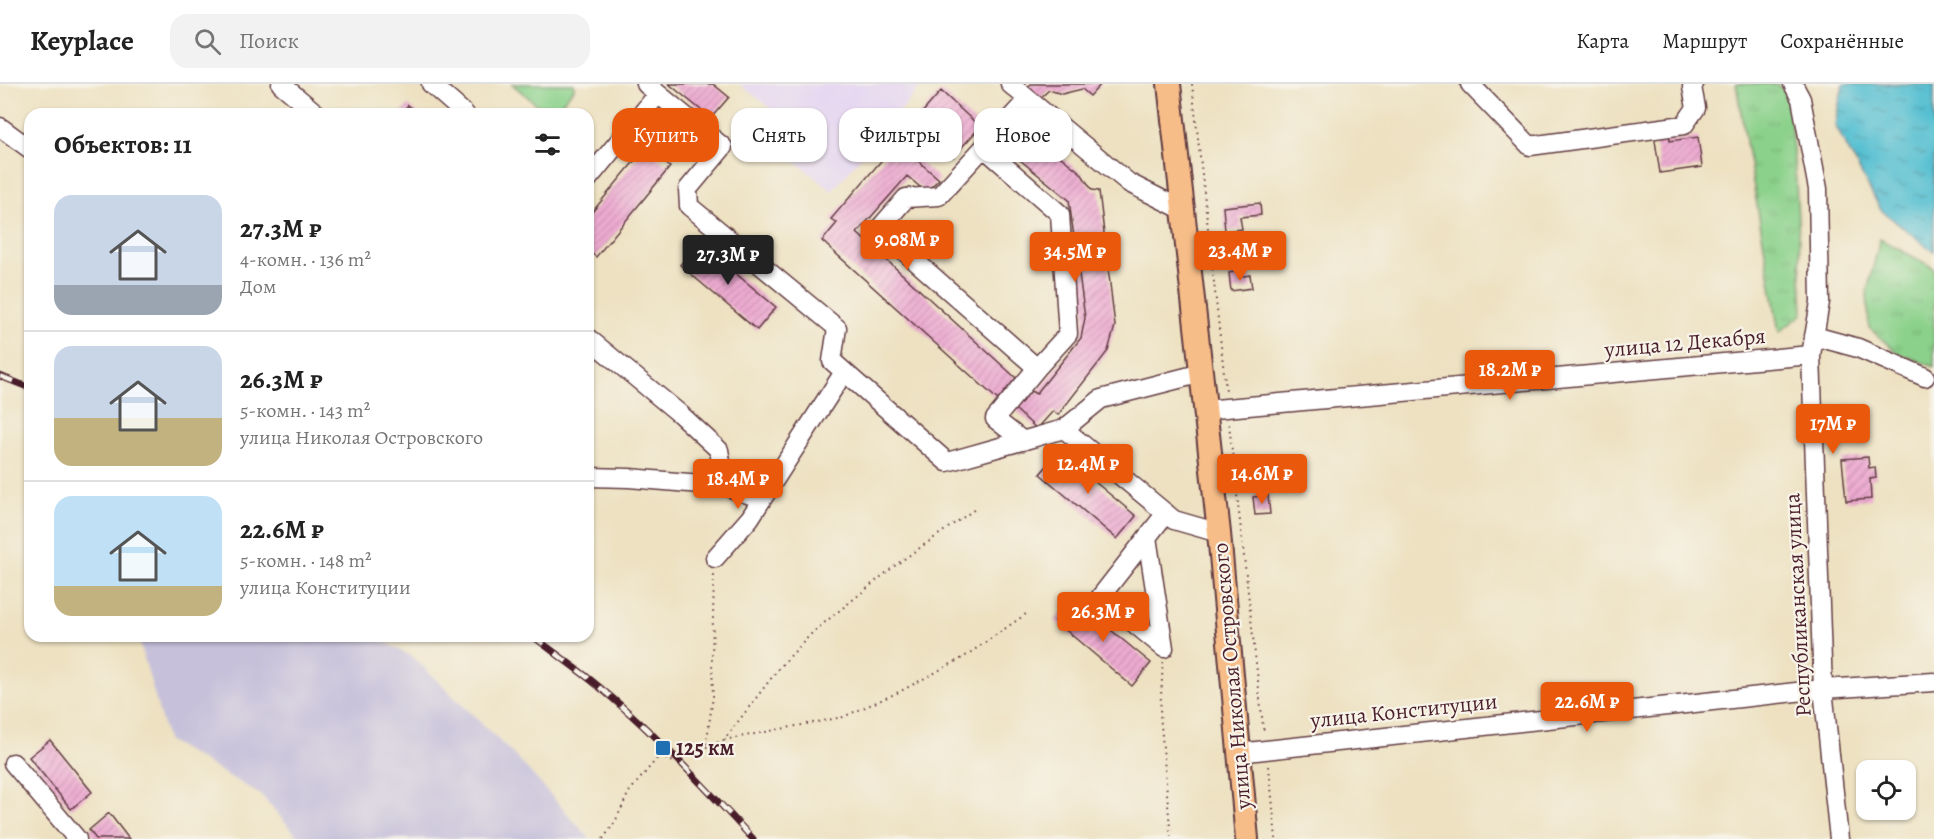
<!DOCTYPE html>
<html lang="ru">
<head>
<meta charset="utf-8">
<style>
  :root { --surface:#fff; --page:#f2f2f2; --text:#222; --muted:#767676; --line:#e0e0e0; --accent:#ea580c }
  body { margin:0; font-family:Alegreya,serif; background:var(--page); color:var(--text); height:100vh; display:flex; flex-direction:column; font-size:22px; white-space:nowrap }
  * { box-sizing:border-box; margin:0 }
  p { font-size:20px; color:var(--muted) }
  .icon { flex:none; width:33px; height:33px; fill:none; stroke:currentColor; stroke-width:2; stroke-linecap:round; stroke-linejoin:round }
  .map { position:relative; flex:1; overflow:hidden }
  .sheet { position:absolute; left:24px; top:24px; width:570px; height:534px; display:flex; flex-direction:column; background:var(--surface); border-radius:18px; box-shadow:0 2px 4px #0004 }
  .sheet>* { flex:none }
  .banner { position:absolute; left:612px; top:24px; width:570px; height:54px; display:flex; gap:12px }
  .fabs { position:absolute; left:1856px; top:676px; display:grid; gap:12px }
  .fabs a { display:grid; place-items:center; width:60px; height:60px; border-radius:12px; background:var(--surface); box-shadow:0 2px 4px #0004; font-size:30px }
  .price { position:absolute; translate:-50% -51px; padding:0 14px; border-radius:6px; background:var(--accent); color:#fff; font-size:20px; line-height:39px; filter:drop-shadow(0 2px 3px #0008) }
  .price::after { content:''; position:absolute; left:50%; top:36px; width:18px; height:14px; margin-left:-9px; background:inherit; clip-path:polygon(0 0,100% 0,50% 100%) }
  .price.on { background:#222; color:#fff }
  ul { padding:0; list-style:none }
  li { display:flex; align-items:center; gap:18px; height:150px; padding:0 30px }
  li+li { border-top:2px solid var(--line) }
  li span { display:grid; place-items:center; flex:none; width:168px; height:120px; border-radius:18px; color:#555 }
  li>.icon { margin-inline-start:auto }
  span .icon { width:72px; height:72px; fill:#fffc; stroke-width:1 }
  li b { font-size:26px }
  h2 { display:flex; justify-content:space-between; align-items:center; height:72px; padding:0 30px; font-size:26px }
  .pill { padding:0 21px; border-radius:18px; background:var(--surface); box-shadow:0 2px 4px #0004; font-size:21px; line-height:54px }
  .pill.on { background:var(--accent); color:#fff }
  header { display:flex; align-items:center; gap:36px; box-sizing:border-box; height:84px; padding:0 30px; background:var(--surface); border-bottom:2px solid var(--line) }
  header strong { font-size:28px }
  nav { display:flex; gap:33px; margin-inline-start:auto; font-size:21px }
  .search { width:420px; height:54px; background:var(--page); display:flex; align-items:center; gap:15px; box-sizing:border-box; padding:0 21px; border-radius:18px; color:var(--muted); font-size:22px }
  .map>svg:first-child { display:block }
</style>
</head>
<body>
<header>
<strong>Keyplace</strong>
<div class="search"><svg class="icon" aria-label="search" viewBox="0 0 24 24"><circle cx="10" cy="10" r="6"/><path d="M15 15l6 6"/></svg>Поиск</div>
<nav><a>Карта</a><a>Маршрут</a><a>Сохранённые</a></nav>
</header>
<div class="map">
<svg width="1934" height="755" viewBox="0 0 1934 755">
  <defs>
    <pattern id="grass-tufts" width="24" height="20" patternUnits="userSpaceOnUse" patternTransform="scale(1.5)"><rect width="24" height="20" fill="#8bd18b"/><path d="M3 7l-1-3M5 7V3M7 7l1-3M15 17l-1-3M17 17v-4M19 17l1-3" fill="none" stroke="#79b378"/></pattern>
    <pattern id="water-ripples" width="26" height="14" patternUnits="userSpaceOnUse" patternTransform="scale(1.5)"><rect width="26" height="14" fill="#55bfd1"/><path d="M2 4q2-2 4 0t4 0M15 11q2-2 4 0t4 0" fill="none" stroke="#489baa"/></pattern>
    <pattern id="building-hatch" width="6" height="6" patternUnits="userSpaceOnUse" patternTransform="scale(1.5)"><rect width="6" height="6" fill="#eeabd2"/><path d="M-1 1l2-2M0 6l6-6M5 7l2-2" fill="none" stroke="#c38bab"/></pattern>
  </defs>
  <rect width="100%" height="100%" fill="#f7f3e8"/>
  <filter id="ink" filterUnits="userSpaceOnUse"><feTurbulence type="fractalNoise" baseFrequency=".0167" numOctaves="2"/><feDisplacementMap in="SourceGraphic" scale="12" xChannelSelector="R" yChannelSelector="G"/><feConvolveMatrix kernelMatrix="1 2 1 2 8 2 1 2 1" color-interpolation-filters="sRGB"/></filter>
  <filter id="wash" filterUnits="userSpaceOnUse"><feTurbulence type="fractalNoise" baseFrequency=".008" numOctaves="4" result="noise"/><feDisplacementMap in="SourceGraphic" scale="24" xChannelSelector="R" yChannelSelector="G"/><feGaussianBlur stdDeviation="1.35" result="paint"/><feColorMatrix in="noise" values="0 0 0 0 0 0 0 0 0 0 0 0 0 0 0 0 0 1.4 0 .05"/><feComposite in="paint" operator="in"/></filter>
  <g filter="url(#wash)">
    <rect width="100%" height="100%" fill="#ede1c1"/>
    <path fill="#e3d3f2" d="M739,0H923L832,107L775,61L790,39Z"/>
    <path fill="#c6c0da" d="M138,552H374L413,573L521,678L590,755H300L261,711L167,656Z"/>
    <path fill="url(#grass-tufts)" stroke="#6a785b" stroke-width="1.5" d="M1736,0H1778L1788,12L1796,98L1803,230L1779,248Z
      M1880,155L1934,184V283L1898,269L1869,244L1867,208Z"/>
    <path fill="#8bd18b" stroke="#6a785b" stroke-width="1.5" d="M512,0H574V5L553,29L546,28Z"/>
    <path fill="url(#water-ripples)" stroke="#506f7e" stroke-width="1.5" d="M1843,0H1934V168L1881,126L1835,41Z"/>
    <g id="blocks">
      <path fill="url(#building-hatch)" d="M669,0H713L729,13L711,34Z
        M1031,0H1101L1090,12L1082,5L1062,10L1049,6L1039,15L1027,4Z
        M941,7L980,43L953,73L914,38Z
        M408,21L419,30H401Z
        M1669,48L1670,57L1698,53L1702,83L1660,89L1654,50Z
        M1032,50L1081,89L1092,106L1099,107L1115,242L1108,267L1058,331L1053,327L1037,345L1015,325L1031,307L1036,310L1081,254L1085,234L1069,116L1015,72Z
        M646,63L670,83L596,173L588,166V133Z
        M903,64L939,95L926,108L907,92L857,149L1016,294L998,316L822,157L837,139L831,135L887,70L893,75Z
        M1260,119L1261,131L1240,133L1242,145L1225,147L1223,123Z
        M699,159L776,223L757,246L680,181Z
        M1238,187L1239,193L1250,191L1252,204L1231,207L1229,189Z
        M1059,368L1136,432L1117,455L1040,390Z
        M1868,373L1869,384L1875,383L1876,394L1870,395L1871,415L1846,417L1842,375Z
        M1268,411L1270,430L1255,431L1253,413Z
        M1073,515L1151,579L1132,602L1055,537Z
        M50,656L92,708L71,725L29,673Z
        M109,729L129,755H96L89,746Z"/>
    </g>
  </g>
  <g filter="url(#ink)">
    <use href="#blocks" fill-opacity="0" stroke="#623c42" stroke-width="1.5"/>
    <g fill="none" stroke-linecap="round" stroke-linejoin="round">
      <g stroke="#623c42" stroke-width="21">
        <path id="minor" d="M281,0L317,30
          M431,0L465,30
          M646,0L723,63L688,105L689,122L837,244L832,277L947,378L1064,345L1174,436L1219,449
          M1010,0L1129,99L1183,126
          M1470,0L1530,62L1684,41L1696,24L1692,3L1694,0
          M1793,0L1801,15L1818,105L1820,218L1811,271L1823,605L1839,755
          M0,43L30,65
          M984,64L1060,130L1068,250L1037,284
          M588,95L658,10
          M1814,252L1858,264L1925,293
          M588,254L680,330L719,366L725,402
          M1204,326L1811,271
          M1064,345L1101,315L1202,289
          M1023,357L995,335L1037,284L879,145L906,114L939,112L1028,15
          M588,393L629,394L725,402L762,415
          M1147,453L1164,564
          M715,474L750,434L844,288
          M1164,564L1101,512L1166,429
          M1238,669L1823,605L1934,598
          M13,679L77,755"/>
      </g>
      <g stroke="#623c42" stroke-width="26">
        <path id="major" d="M1169,0L1219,449L1247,755"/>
      </g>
      <path stroke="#623c42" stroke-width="2" stroke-dasharray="1.5 4.5" stroke-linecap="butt" d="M1192,0L1226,307
        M1229,340L1264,650
        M1163,578L1160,629L1171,755
        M724,656L843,633L899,608L964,573L1026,530
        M706,663L724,656L779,584L813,548L897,480L975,425
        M1269,682L1276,755
        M603,755L615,738L629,708L659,672L676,679L706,663L713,612L712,576L714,489"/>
      <use href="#minor" stroke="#fff" stroke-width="18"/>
      <use href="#major" stroke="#f7bd88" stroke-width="22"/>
      <g stroke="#4a1f2b" stroke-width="7">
        <path id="rail" d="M0,292L30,304
          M533,552C552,567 572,581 592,597C650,644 702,700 753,755"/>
      </g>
      <use href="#rail" stroke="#f7f3e8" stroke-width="4.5" stroke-dasharray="14" stroke-linecap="butt"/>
    </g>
  </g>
  <rect fill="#1f6fb2" stroke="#f7f3e8" stroke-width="2" x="655" y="656" width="16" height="16" rx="3"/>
  <g text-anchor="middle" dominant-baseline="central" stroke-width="4.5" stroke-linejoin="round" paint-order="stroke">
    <g font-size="22" fill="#4a1f2b" stroke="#f7f3e8">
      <text transform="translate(1685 259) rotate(-5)">улица 12 Декабря</text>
      <text transform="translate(1798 521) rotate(-93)">Республиканская улица</text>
      <text transform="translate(1232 592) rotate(-95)">улица Николая Островского</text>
      <text transform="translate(1404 627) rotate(-6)">улица Конституции</text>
    </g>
    <g font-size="22" font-weight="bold" fill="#4a1f2b" stroke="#f7f3e8" text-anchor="start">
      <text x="676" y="664">125 км</text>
    </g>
  </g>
</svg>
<div class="fabs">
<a><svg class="icon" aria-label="locate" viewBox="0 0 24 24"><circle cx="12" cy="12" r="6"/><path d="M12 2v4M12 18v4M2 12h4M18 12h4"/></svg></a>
</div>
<b class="price" style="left:907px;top:187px">9.08M ₽</b>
<b class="price" style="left:1240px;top:198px">23.4M ₽</b>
<b class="price" style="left:1075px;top:199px">34.5M ₽</b>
<b class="price on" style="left:728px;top:202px">27.3M ₽</b>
<b class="price" style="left:1510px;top:317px">18.2M ₽</b>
<b class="price" style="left:1833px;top:371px">17M ₽</b>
<b class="price" style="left:1088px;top:411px">12.4M ₽</b>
<b class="price" style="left:1262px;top:421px">14.6M ₽</b>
<b class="price" style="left:738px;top:426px">18.4M ₽</b>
<b class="price" style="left:1103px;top:559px">26.3M ₽</b>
<b class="price" style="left:1587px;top:649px">22.6M ₽</b>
<div class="banner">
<a class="pill on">Купить</a>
<a class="pill">Снять</a>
<a class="pill">Фильтры</a>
<a class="pill">Новое</a>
</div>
<section class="sheet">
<h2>Объектов: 11<svg class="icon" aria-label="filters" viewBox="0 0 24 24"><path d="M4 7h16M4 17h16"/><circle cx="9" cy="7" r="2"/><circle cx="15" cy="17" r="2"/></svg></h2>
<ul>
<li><span style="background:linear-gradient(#c9d6e8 75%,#9aa5b1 0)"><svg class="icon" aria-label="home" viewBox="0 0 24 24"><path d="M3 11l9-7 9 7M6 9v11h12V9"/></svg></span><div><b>27.3M ₽</b><p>4-комн. · 136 m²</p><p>Дом</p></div></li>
<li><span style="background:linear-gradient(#c9d6e8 60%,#c2b280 0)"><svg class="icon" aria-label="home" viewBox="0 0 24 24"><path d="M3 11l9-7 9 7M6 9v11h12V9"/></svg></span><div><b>26.3M ₽</b><p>5-комн. · 143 m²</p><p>улица Николая Островского</p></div></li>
<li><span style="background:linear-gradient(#bfe0f5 75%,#c2b280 0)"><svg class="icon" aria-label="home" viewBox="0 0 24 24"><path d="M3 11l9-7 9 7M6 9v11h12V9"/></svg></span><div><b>22.6M ₽</b><p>5-комн. · 148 m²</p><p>улица Конституции</p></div></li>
</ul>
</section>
</div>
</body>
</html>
